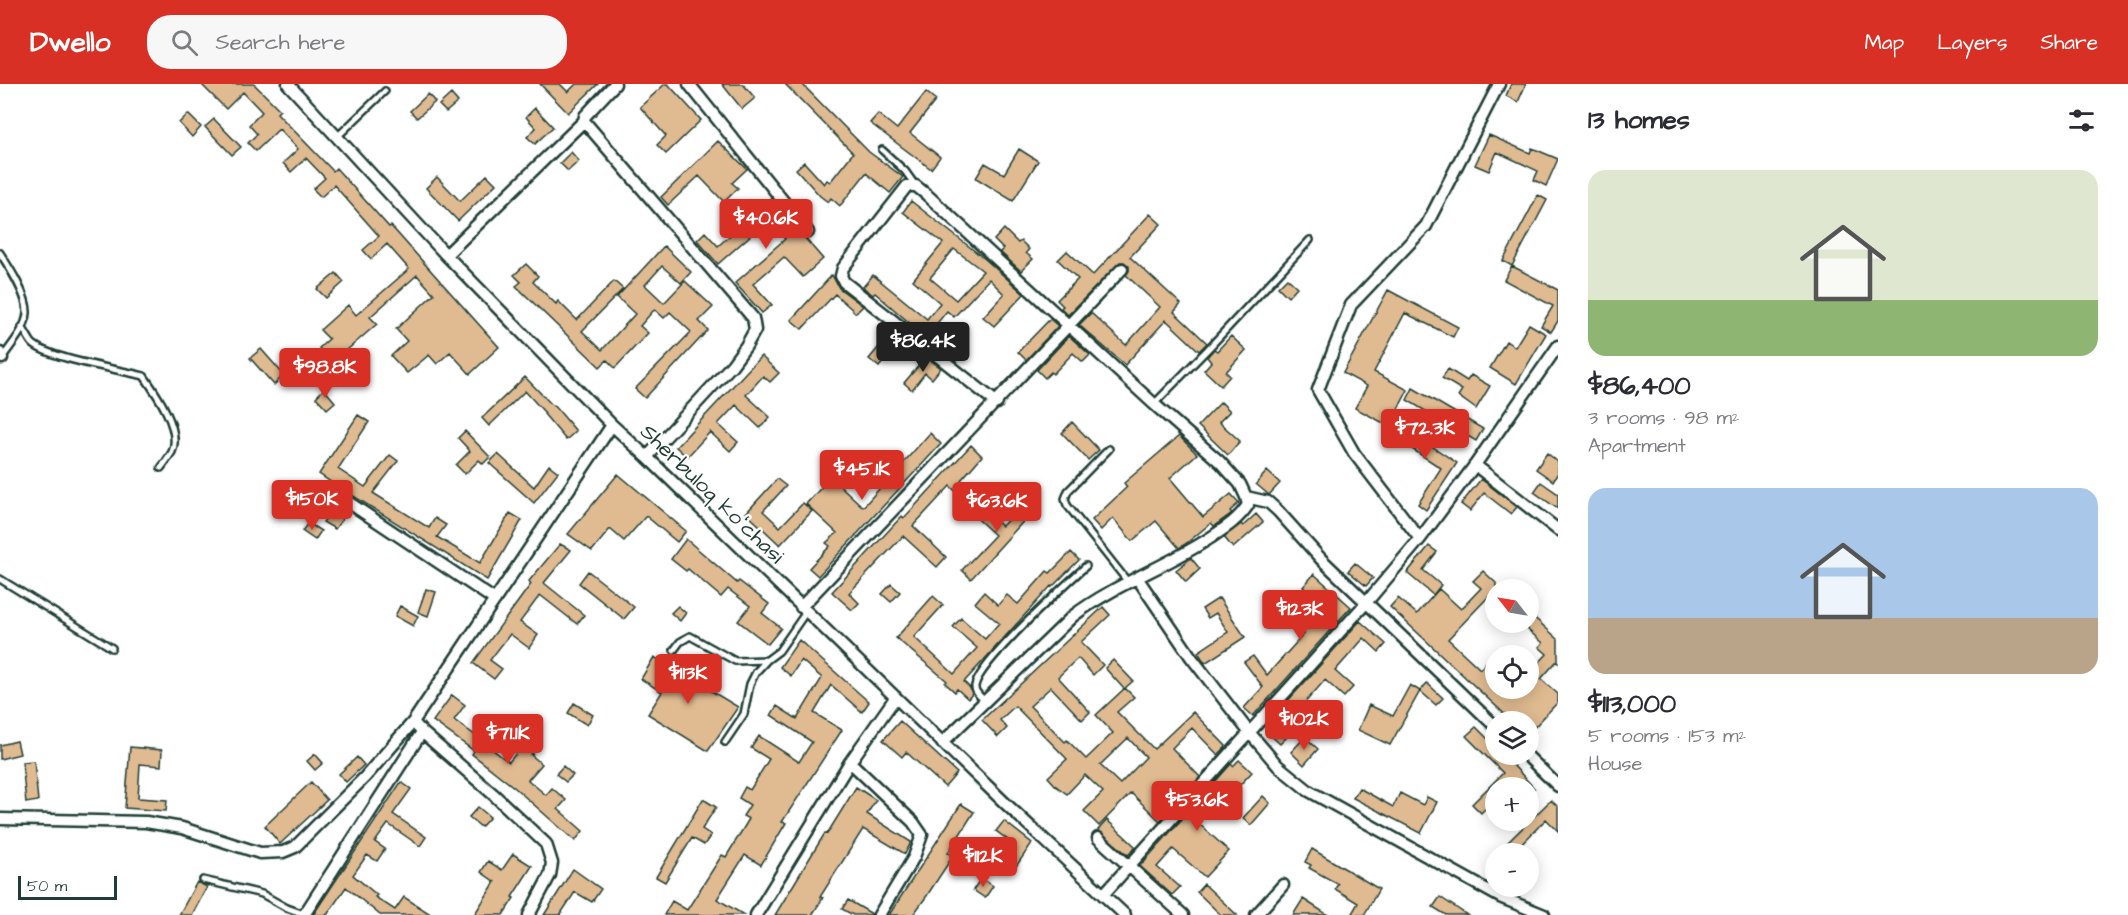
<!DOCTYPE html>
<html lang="en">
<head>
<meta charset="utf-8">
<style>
  :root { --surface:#fff; --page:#f7f7f7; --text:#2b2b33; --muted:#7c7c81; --accent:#d93025 }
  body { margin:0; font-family:"Architects Daughter",sans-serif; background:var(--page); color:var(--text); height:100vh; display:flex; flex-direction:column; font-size:22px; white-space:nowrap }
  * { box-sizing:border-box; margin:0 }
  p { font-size:20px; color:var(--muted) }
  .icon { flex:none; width:33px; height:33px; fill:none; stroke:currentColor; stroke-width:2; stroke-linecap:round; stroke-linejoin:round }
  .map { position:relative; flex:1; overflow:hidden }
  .sheet { display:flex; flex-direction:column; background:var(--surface); width:570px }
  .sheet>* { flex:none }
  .needle { width:39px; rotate:301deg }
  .fabs { position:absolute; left:1485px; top:495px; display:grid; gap:12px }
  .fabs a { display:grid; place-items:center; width:54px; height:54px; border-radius:50%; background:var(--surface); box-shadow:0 3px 15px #0003; font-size:30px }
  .scale { position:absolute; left:18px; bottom:15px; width:99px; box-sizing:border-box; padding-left:6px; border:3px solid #1f3d34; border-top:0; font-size:16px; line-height:21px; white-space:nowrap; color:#1f3d34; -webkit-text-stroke:4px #fff; paint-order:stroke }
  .price { position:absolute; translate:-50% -51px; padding:0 14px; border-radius:6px; background:var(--accent); color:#fff; font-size:20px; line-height:39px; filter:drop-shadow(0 2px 3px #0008) }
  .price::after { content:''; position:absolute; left:50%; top:36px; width:18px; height:14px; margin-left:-9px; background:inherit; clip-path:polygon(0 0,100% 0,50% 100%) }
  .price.on { background:#222; color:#fff }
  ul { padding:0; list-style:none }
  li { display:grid; align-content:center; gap:12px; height:318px; padding:0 30px }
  li span { display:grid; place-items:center; height:186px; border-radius:18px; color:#555 }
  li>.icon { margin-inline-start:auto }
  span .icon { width:108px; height:108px; fill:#fffc; stroke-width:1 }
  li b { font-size:26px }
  h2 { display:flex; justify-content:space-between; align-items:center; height:72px; padding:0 30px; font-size:26px }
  header { display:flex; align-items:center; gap:36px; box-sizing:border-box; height:84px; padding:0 30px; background:var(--accent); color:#fff }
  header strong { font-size:28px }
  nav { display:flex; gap:33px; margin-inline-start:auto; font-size:21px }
  .search { width:420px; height:54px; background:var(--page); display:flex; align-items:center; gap:15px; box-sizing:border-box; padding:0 21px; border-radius:24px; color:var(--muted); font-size:22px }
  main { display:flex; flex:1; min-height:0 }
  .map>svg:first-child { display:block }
</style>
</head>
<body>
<header>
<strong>Dwello</strong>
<div class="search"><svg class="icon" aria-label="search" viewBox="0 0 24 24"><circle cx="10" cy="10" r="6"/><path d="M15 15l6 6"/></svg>Search here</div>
<nav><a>Map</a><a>Layers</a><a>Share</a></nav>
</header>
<main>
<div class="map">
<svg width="1558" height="831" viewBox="0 0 1558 831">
  <rect width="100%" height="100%" fill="#fff"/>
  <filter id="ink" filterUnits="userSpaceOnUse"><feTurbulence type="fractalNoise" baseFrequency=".0167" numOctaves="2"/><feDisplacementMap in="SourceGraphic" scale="12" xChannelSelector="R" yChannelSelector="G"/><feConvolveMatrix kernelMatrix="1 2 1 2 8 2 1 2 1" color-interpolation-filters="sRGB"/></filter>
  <g filter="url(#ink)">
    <path fill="#e0bb91" stroke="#1f3d34" stroke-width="1.5" fill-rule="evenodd" d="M201,0H254L280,26L277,29L333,87L336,84L389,143L391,142L499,263L470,290L450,268L437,280L429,271L407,289L391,272L407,257L396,245L434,210L417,191L370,233L377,240L332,279L319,264L329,255L320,246L348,221L356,231L409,185L387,160L371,175L363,166L379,152L334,101L321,113L313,105L325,94L306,74L291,88L283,79L298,65L279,45L256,67L248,59L257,50L249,41L262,28L243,8L226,25Z
      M540,0H560L568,8L576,0H598L568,29Z
      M665,0H668L701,36L666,70L657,61L666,52L640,23Z
      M722,0H743L755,14L742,25Z
      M785,0H802L869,68L903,93L890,109L866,89L840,122L831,114L828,118L820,112L796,85L804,78L824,100L827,96L830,98L853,69Z
      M1511,0H1526L1518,18L1506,12Z
      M926,8L936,16L910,49L940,73L931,85L870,39L878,30L897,45Z
      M428,10L435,18L417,34L410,27Z
      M451,10L458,18L446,28L439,21Z
      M535,24L553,43L535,60L527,53L536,44L526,33Z
      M188,30L201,43L192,53L179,39Z
      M214,35L241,63L232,71L205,43Z
      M1489,51L1530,69L1532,64L1558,75L1546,102L1534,96L1538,87L1497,68L1489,87L1475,81Z
      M718,57L747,85L732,99L738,104L724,118L699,92L668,121L661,113Z
      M1019,65L1038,77L1013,117L976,94L985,79L1004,90Z
      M571,68L579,77L568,87L560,79Z
      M487,91L496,100L458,137L426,104L437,93L460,117Z
      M1538,111L1547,116L1512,182L1503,177Z
      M771,115L823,175L803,193L784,173L753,200L772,221L762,229L735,199L785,155L768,136L718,180L697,156L705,148L718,162Z
      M911,117L985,175L1024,210L994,242L983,233L1004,210L989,195L954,233L947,227L926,253L875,209L873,211L863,203L873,191L927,235L940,219L913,196L943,159L903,128ZM954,165L983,187L956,216L930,194Z
      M1150,130L1161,140L1130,173L1181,220L1174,228L1207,259L1199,267L1166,236L1125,281L1079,241L1091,229L1126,261L1160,223L1126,191L1129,187V182L1124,178H1120L1068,231L1061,224L1063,222L1057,216L1078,195L1058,176L1067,167L1093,191Z
      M1004,145L1018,159L1021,157L1029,165L1026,169L1033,175L1021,187L1000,168L1003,165L994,156Z
      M664,162L691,188L681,199L662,182L645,201L664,219L685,197L713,223L699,237L708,246L645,314L635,305L691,248L670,228L664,234L655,226L653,227L640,242L648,249L615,284L607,276L600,283L516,202L521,198L514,191L526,180L538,192L533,198L556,220L558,217L577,236L614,197L623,205L582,247L602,266L635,230L617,213Z
      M1512,182L1558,206V237L1551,248L1541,242L1553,222L1504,196Z
      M336,189L344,198L326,214L317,205Z
      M832,191L839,204L863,222L856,229L835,210L802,245L791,236Z
      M1287,194L1297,203L1288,213L1278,203Z
      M1388,206L1458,243L1453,253L1405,229L1374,288L1408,306L1389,342L1355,324L1367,302L1343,289Z
      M1050,235L1058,242L1026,276L1018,268Z
      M1529,240L1546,250L1516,300L1490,284L1506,257L1515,263Z
      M893,246L916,265L910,272L897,261L879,283L869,275Z
      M1069,252L1090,271L1083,278L1073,269L1053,290L1051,288L1045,294L1037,286Z
      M1231,252L1246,266L1226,288L1230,292L1221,302L1204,286L1211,278L1207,273L1214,265L1217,267Z
      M261,265L284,291L274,301L250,274Z
      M761,272L779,289L770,298L763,292L746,311L770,333L760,344L736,321L718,340L738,358L730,367L710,348L687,373L676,363Z
      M926,273L941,284L932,295L925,289L912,306L904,299Z
      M1448,285L1467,297L1471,291L1490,302L1476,325L1458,312L1462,306L1442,294Z
      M525,293L553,322L554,321L576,347L566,356L544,330L545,329L525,307L489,342L482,334Z
      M1413,304L1483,345L1476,357L1407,316Z
      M324,305L335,318L327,325L316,313Z
      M1221,318L1230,327L1219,338L1240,357L1228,371L1198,342Z
      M358,331L369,338L338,385L365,403L390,371L398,377L373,409L429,444L435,434L446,441L437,453L480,479L510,429L522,436L487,496L352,411H345L342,414L341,421L348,427L335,445L323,438L330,429L323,424L338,403L319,390Z
      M1394,337L1457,379L1426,426L1418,420L1441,384L1386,348Z
      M1072,338L1099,366L1088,376L1062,349Z
      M465,347L490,373L483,380L479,376L465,390L456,381L470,367L458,354Z
      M930,349L941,360L818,492L809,484L830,462L826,459L837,449L806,420L831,393L863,423L880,404L867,392L882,374L896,387Z
      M1179,352L1197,370L1170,394L1203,433L1231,410L1239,419L1230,427L1232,429L1214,442L1211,439L1188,458L1179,464L1156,437L1132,457L1113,434L1101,446L1092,436L1127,403L1124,399Z
      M971,361L982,372L961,396L979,413L971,422L950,402L913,442L946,473L937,483L903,452L849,509L859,519L852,526L832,508L902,432L904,434Z
      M1547,369L1558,378V389L1553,397L1536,385Z
      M498,370L534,403L549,381L558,388L534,419L489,379Z
      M1267,387L1280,399L1269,411L1256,400Z
      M618,390L686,447L677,458L646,432L624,457L610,445L592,467L568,450Z
      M777,395L786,402L763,427L780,443L803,419L812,427L780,461L746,429Z
      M1481,395L1517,423L1511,430L1484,409L1470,427L1461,420Z
      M1541,398L1558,410V425L1534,408Z
      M1030,412L1039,420L971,495L962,486L995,451L969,427L976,419L1002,442Z
      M1256,430L1263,438L1233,464L1224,453L1241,440L1243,442Z
      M308,439L321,447L315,456L302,447Z
      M686,455L737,499L739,497L769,520L762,529L781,544L768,560L738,537L750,522L728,505L721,513L688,485L686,487L671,475Z
      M560,460L571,466L544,499L584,531L577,540L540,511L520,538L538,551L529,564L510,550L490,576L502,585L494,595L473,579L531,500L529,497Z
      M1429,462L1437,468L1423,486L1441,501L1433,511L1407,489Z
      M1071,468L1079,476L1052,503L1051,502L964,598L970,604L972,610L968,615L957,605L955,608L945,599L947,597L896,554L933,512L943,521L914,553L954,590L977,564L953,543L961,534L985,555L999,539L975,519L984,508L998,521L1007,511L1018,520L1047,487L1050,489Z
      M1191,474L1200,485L1186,498L1176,486Z
      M1355,479L1373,494L1366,502L1348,487Z
      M588,487L634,523L624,535L579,499Z
      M1483,487L1496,499V515L1491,510L1448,555L1480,585L1496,568V584L1488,593L1496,599V604H1501L1510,612L1517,604H1528V591L1547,570L1539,563L1543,559L1528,546V528L1558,555V579L1556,578L1541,595L1558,610V618L1528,650V638H1513L1390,523L1398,514L1417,530L1439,505L1461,525L1481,504L1473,497Z
      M1314,490L1351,523L1253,632L1244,624L1263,603L1244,578L1253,572L1267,591L1304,550L1297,543L1319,517L1303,503Z
      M891,500L900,508L891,518L882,510Z
      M426,505L436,508L428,532L418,528Z
      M1219,514L1245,553L1205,579L1198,568L1228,548L1216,529L1208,534L1202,525Z
      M400,522L418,532L413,542L395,532Z
      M678,522L686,529L680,537L671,529Z
      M1103,523L1110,531L1081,558L1103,581L1093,591L1078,574L1058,593L1090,628L1082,636L1051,603L1030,622L1065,658L1067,656L1086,675L1113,649L1096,631L1125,604L1134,613L1117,628L1154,665L1193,628L1226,662L1225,664L1218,671L1192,644L1172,664L1200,693L1160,737L1131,709L1099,742L1084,727L1103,708L1085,691L1067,710L1056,702L1048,693L1067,675L1015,622L1000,636L1007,644L998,653L982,636ZM1128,654L1146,673L1120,700L1100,681Z
      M1360,537L1386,560L1379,568L1364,554L1335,587L1353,603L1344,613L1325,596L1295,630L1285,620Z
      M799,556L869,618L862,628L831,601L814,629L842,646L782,738L786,739L761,781L745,771L717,815L744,831H664L672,817L687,826L722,771L726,773L749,735L743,732L750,721L739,714L745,703L750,706L769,675L751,664L759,652L799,678L812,658L771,631L777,622L797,635L822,594L801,576L791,592L780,583Z
      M654,573L738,623L708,667L648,630L662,608L641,595Z
      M1113,576L1133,597L1124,605L1105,584Z
      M1427,599L1443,614L1436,621L1420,607Z
      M1410,601L1420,607L1390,661L1358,646L1369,621L1393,632Z
      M452,611L465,621L454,636L482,656L501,633L511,641L492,665L509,678L522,662L533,670L531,671L542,680L528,696L546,711L552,704L566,716L558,725L583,747L575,757L515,704L472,670L474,667L433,637Z
      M574,619L593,631L587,641L568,629Z
      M900,637L957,689L945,703L906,668L902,673L883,656Z
      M1272,639L1287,653L1280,660L1266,647Z
      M1476,643L1496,663V670H1503L1534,704H1520L1513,697L1506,704H1496V714L1481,729L1472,720L1503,689L1466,652Z
      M1305,653L1318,665L1304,681L1291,668Z
      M17,657L20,670L0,675V661Z
      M130,663L162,666L161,682L140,680L138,714L167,716L166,727L125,724Z
      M315,670L323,679L315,686L307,677Z
      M357,673L364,681L346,698L339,690Z
      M1239,676L1252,688L1225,717L1220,713L1197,738L1229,767L1205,793L1173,765L1157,783L1180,803L1172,811L1140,782L1231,680L1233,682Z
      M34,677L38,717L26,719L22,678Z
      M563,682L573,691L566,698L556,690Z
      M311,698L327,716L280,760L265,742Z
      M401,698L411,705L393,730L426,753L420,762L388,740L375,758L385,765L377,777L367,771L353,791L377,811L375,813L395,826L404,813L432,831H380L346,803L327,831H313Z
      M856,703L876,716L867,730L911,758L905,770L863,745L820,813L823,814L812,831H775L825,749L827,750Z
      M1359,704L1393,723L1400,709L1423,721L1427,713L1437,718L1421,749L1353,714Z
      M1263,712L1270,719L1251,741L1243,734Z
      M703,715L716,723L702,745L711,751L704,761L692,754L665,798L656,793Z
      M1551,716L1558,723V747L1546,735L1515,767L1507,759Z
      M961,720L974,728L948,769L953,772L926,813L913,831H889Z
      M478,723L490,733L481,743L469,733Z
      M1107,736L1136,763L1128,771L1098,746Z
      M1004,737L1032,759L1013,787L1000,778L1012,759L996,747Z
      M1312,765L1379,805L1364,831H1351L1358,819L1335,805L1338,800L1309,784L1311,781L1305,778Z
      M513,770L532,782L512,813L514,814L503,831H474L495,798L481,788L488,777L502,786Z
      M573,785L601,805L592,818L575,808L560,831H544Z
      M981,794L993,802L985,814L973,806Z
      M197,798L207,803L192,831H179Z
      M1204,800L1237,831H1221L1197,808Z
      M1440,813L1467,831H1446L1433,823Z
      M1303,815L1328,831H1293Z
      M848,816L872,830V831H853L842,825Z"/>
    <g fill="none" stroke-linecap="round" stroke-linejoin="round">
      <g stroke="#1f3d34" stroke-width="10">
        <path id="lane" d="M337,53L385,7
          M882,66L905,87L915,101
          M0,169C9,183 28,212 27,229C26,245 11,261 2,274
          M22,243C26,248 28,254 32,259C46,274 121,286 144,292C156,309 182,346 172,368C169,373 165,379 161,384
          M1154,320L1207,266L1310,156
          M1109,365L1068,407L1065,415L1067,421L1128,498
          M0,495L112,564
          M674,566L680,558L690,552L735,577L767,576L779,567L806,528
          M985,617C981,613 974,608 975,602C979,579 1065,501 1086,482
          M725,658L744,630L750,600L756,588L767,576
          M203,796L262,810L287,824L304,830"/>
      </g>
      <g stroke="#1f3d34" stroke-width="15">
        <path id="street" d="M288,0L446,171L612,341L647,373L1006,720L1125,831
          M689,0L808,148
          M584,37L753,234L755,246L746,262L732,281L647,373
          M446,171L584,37L585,32L615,0
          M0,269L2,274
          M1475,381L1558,446
          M1246,413L1268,418L1278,427L1321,475L1496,643
          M348,418L495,516
          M1420,455L1354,369L1318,306L1351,221L1426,142L1499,0
          M1138,495L1191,573L1249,648L1278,682L1309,707L1500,813L1544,831
          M801,523L1122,185
          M413,638L422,648L493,710L546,760L552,779L550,791L529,831
          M942,659L1073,532C1115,500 1166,483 1210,454C1225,444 1238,436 1248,421L1246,413L1240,400L1220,378L1154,320L927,111L916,102H907L843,184L841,192L844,198L997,319
          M1525,670L1558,702
          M850,678L913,738L922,751L914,773L879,831
          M0,735L146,738L182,744L260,769L283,768L295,763L365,693L413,638L612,341
          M1098,754L1183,831
          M1103,811L1366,519L1420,455L1475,381L1558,262
          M304,831L422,648
          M756,831L850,678L895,614
          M1256,831L1283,801"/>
      </g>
      <use href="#lane" stroke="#fff" stroke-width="5"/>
      <use href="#street" stroke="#fff" stroke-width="10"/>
    </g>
  </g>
  <g text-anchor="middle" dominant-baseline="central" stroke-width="4.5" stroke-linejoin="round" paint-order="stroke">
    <g font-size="22" fill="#1f3d34" stroke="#fff">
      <text transform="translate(712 410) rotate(44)">Sherbuloq koʻchasi</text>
    </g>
  </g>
</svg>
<div class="fabs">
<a><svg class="needle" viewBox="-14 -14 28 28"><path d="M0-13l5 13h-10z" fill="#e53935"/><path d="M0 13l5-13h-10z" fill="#7c7c81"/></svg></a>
<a><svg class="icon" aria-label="locate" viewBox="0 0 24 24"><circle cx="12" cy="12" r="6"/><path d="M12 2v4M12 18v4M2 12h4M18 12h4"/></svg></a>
<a><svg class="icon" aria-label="layers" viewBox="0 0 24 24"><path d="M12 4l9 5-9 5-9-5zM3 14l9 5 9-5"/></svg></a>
<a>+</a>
<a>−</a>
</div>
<div class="scale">50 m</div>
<b class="price" style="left:766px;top:166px">$40.6K</b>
<b class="price on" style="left:923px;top:289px">$86.4K</b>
<b class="price" style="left:325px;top:315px">$98.8K</b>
<b class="price" style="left:1425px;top:376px">$72.3K</b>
<b class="price" style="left:862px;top:417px">$45.1K</b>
<b class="price" style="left:312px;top:447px">$150K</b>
<b class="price" style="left:997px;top:449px">$63.6K</b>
<b class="price" style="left:1300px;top:557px">$123K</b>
<b class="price" style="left:688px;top:621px">$113K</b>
<b class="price" style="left:1304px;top:667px">$102K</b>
<b class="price" style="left:508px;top:681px">$71.1K</b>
<b class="price" style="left:1197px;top:748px">$53.6K</b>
<b class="price" style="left:983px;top:804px">$112K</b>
</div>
<section class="sheet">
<h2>13 homes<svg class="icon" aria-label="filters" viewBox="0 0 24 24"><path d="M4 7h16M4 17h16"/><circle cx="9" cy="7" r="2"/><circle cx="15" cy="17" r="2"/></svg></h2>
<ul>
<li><span style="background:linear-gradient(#dfe7d0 70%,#8fb573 0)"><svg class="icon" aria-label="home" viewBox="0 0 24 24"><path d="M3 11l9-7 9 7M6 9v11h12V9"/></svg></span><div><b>$86,400</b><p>3 rooms · 98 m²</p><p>Apartment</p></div></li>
<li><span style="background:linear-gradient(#a9c7e8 70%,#b9a48a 0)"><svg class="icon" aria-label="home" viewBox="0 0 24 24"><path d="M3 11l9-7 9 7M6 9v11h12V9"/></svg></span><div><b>$113,000</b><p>5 rooms · 153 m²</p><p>House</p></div></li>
</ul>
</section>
</main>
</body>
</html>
